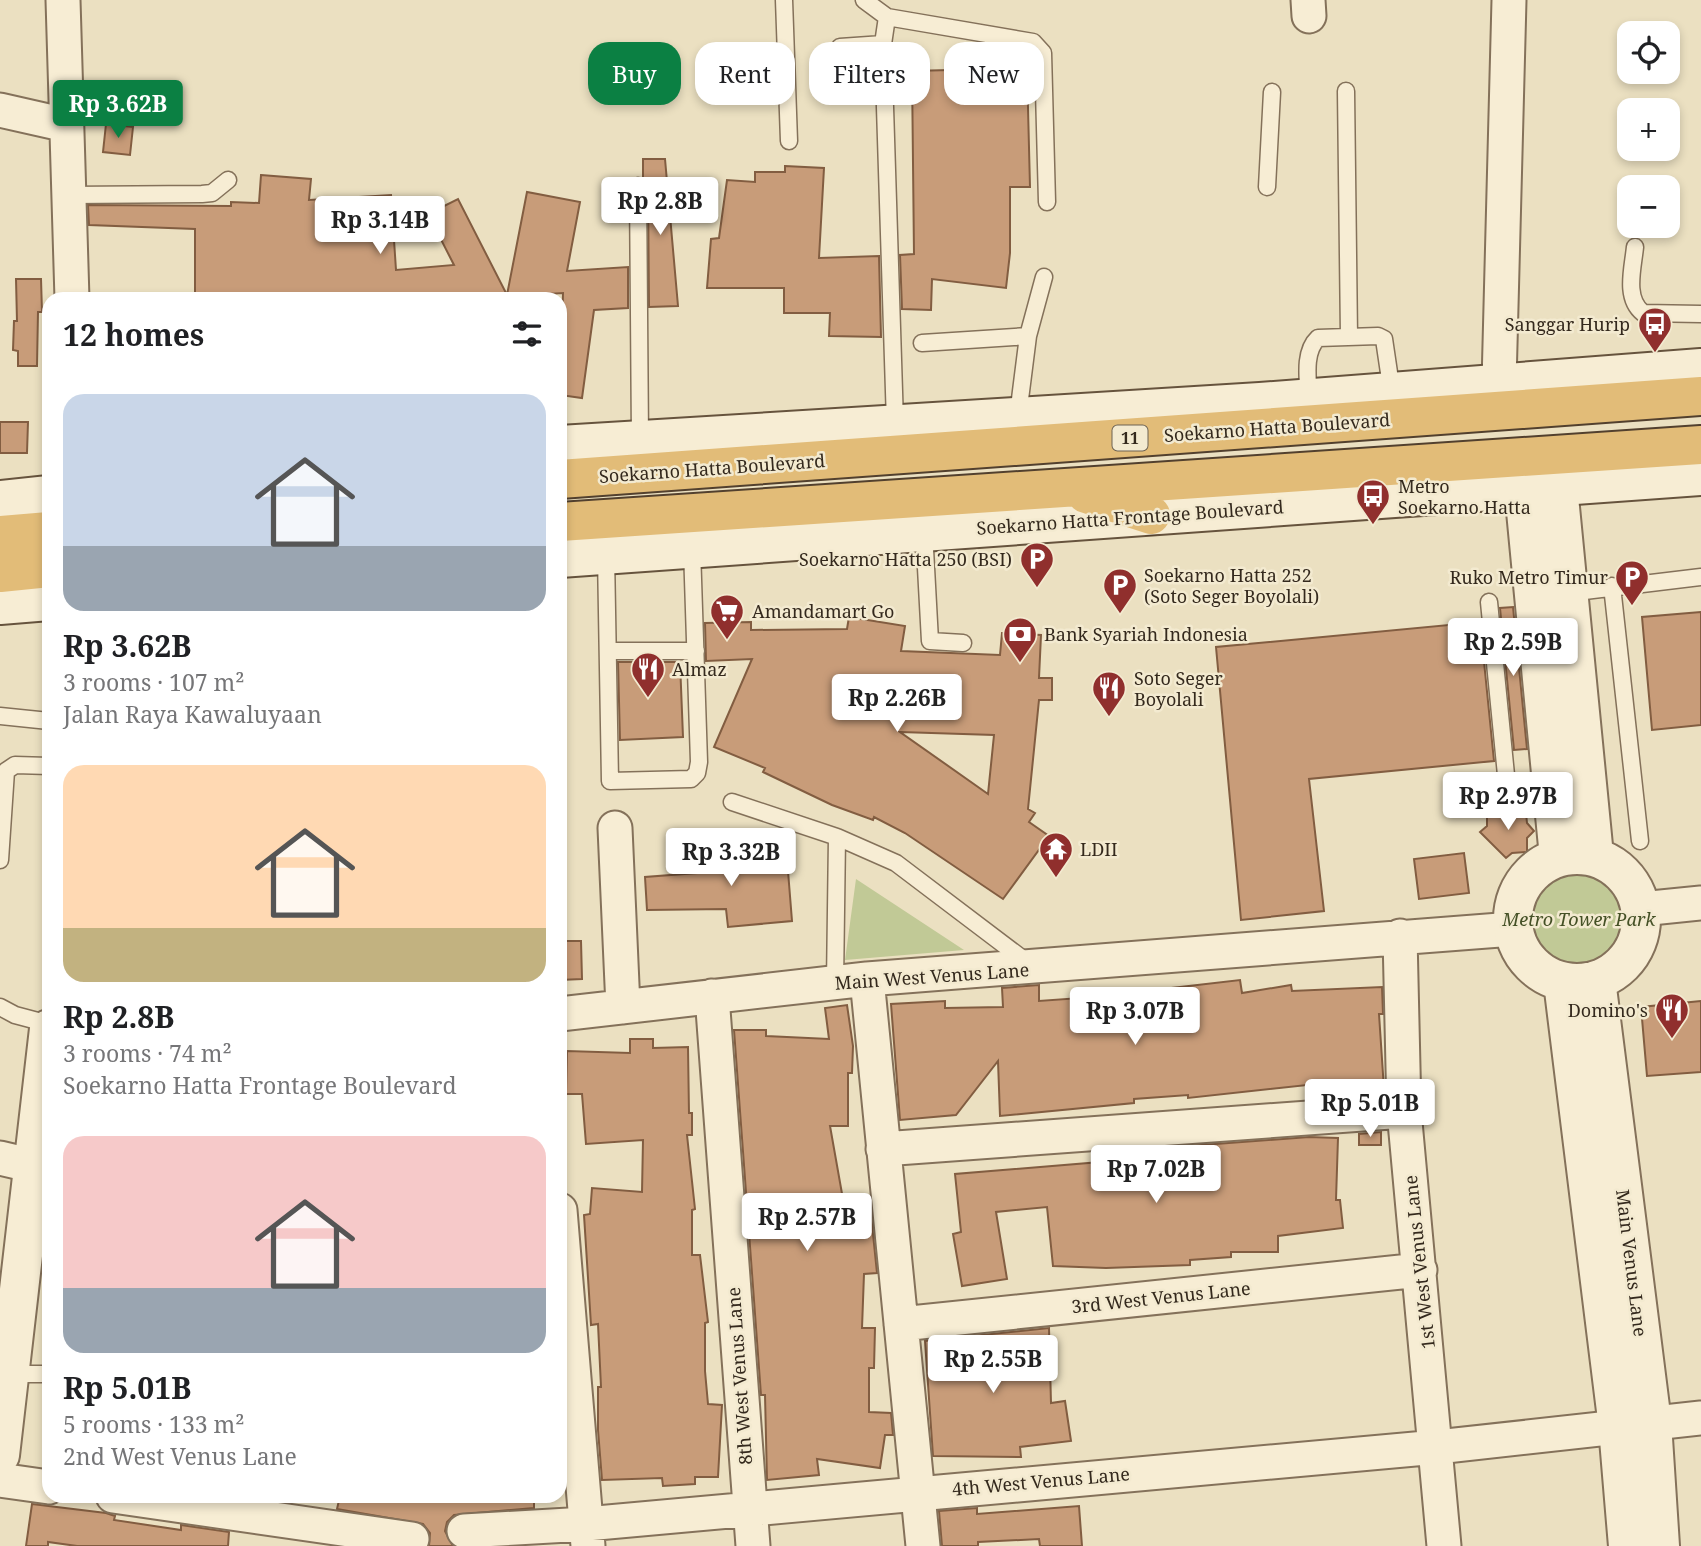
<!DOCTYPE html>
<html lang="en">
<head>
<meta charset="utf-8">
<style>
  :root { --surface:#fff; --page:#f6f6f6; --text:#202124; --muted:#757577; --accent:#0b8043 }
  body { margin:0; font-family:"Noto Serif",serif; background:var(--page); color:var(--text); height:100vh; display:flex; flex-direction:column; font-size:26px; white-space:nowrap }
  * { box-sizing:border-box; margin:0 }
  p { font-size:23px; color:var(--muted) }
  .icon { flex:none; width:38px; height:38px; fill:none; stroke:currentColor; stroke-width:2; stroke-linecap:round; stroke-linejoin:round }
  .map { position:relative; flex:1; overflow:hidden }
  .details { position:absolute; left:42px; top:292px; width:525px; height:1211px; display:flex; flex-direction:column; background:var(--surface); border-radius:21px; box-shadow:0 4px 10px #0003 }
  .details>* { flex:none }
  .banner { position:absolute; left:588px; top:42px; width:665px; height:63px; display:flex; gap:14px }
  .fabs { position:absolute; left:1617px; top:21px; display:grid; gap:14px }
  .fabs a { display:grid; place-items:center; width:63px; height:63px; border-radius:14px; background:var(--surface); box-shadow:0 4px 10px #0003; font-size:35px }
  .price { position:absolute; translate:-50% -60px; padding:0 16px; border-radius:7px; background:#fff; color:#222; font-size:23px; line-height:46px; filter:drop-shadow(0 2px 4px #0008) }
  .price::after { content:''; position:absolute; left:50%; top:42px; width:21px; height:16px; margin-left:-10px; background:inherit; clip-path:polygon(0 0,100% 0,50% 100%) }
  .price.selected { background:var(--accent); color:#fff }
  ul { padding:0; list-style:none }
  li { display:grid; align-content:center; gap:14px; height:371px; padding:0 21px }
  li span { display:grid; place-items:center; height:217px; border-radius:21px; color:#555 }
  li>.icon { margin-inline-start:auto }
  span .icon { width:126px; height:126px; fill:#fffc; stroke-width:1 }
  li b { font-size:30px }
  h2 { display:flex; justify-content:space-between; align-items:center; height:84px; padding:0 21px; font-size:30px }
  .chip { padding:0 24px; border-radius:21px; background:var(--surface); box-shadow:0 4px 10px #0003; font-size:24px; line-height:63px }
  .chip.selected { background:var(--accent); color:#fff }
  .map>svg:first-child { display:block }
</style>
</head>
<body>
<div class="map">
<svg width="1701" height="1546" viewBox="0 0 1701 1546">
  <rect width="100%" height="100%" fill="#ebe0c1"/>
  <path fill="#c1c996" d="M1529 919a50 50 0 1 1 100 0a50 50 0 1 1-100 0Z
    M856,879L964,950L845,960Z"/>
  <path fill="#c89c79" stroke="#825d41" stroke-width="2" fill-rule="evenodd" d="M1027,68L1030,187H1010V253L1006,288L932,279L931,310L902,309L900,255L914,254L912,71Z
    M106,124L133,127L130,155L103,152Z
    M643,159H665L678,306L649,307L648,186L643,177Z
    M785,166L824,168L819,258L879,256L881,337L829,336L830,313H784V288H707L711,239L719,238L727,180L755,182V172H785Z
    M261,175L311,179L309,200L391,195L396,270L454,265L428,214L458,199L507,295L527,192L580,202L567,271L628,267V308L594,310L582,398L560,395L563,293L465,299H195V229L89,225L88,205L231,206V202L259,203Z
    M16,279H41L42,312H38L37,366H18V351L13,350L14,321H17Z
    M0,422H28L27,453H0Z
    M1513,607L1527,749L1514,750L1500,608Z
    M1701,612V725L1652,730L1642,617Z
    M849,617L905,626L901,651L1000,655L1002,633L1041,635L1039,678H1052V700H1039L1028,809L1035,813L1029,822L1049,836L1003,899L905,833L874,817L873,820L832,805L763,772L765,768L714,747L752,659L706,661L705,623L751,622V630L847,629ZM900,732L994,735L988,794Z
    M1480,622L1494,761L1309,779L1324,911L1241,920L1216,647Z
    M618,662H680L683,737L620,740Z
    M1508,805L1516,814L1526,813L1527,823L1534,831L1527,838V852L1512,853L1506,858L1480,832L1487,826V814H1499Z
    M786,846L792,921L728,927L726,909L647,910L645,877L723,871L721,851Z
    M1464,853L1469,893L1419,899L1414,859Z
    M560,941H581L582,979L560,980Z
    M1240,980L1242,993L1291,985L1292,991L1382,987L1383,1014H1379L1384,1089L1381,1090V1093L1345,1094L1344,1081L1188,1098V1095L1134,1099V1103L1000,1116L998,1061L956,1115L900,1120L891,1004L945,1001V1008L1003,1007L1002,988L1039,985V1001L1094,997V1002L1146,1001V991Z
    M1701,1001V1072L1647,1076L1641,1007Z
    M847,1005L853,1046L852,1073H848V1126H830L844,1205H870L877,1273L864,1274L862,1328H875L874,1368H869V1412L891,1413L893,1435H885L880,1468L817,1459L819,1475L767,1480L765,1395H761L734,1030H766V1036L829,1039L825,1008Z
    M630,1039H653V1048L688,1047L689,1113H692V1135H687L695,1209L692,1210V1255H700L708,1322L705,1323V1371L708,1404L722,1405L718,1477H695V1484L663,1486L662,1478L602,1480L598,1430V1387H601L598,1324L591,1325L584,1215L590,1214L592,1188L642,1192L643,1140L586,1144L582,1094H566L567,1051L630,1053Z
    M1381,1132V1145H1359V1134Z
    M1309,1137L1338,1138L1336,1200H1340L1343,1228L1278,1236V1252H1231V1257L1190,1260V1265L1106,1268L1053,1266L1047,1207L996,1212L1007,1279L962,1286L953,1234L961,1232L955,1174L1100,1162V1156L1189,1150V1146Z
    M1049,1328L1051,1403L1065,1401L1071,1441L1020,1447L1021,1457L933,1456L925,1341Z
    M340,1496L534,1501V1508L454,1515L447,1522L445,1531L453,1546H429L430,1533L423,1524L337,1509Z
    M32,1504L106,1513L115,1516L114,1520L181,1530V1525L229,1532L228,1546H77L48,1542V1546H26Z
    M1079,1506L1082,1546H1040L1039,1539L978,1542V1546H942L939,1511L977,1508V1514Z"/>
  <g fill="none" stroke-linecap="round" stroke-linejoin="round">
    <g stroke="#84715a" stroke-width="19">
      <path id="service" d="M784,0L789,141
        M864,0L887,17L1033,42L1043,53L1047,202
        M887,17L883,44L895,423
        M840,47L883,44
        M1346,91L1349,337
        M638,186L640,439
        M1267,187L1272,92
        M69,195L202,194L212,193L228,180
        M1635,247C1633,268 1624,298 1643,313L1701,314
        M1028,336L1044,277
        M922,343L1028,336L1018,415
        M1309,399C1308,380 1303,352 1318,338L1378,336L1384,339L1392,393
        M924,531L930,641L963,643
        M606,555L610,781L691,779L697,773L699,762L692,549
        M1612,586L1640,841
        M1568,593L1701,577
        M1489,602L1506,775
        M608,651H696
        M0,716L49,721
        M732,802L837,837L896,863L1028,963
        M0,860L6,771L15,765L49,766
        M835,983L837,837
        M0,1007L15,1015L49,1024
        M10,1374H49"/>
    </g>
    <g stroke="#84715a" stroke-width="37">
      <path id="minor" d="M63,0L72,299
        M1308,0L1309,16
        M0,110L66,125
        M1499,383L1509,0
        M615,828L623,1007
        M1641,909L1701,903
        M1400,936L1404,1111L1444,1546
        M867,979L923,1546
        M712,996L753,1546
        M560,1014L867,979L1513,929
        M883,1149L1404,1111
        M0,1158L34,1166
        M560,1210L588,1546
        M901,1324L1420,1270
        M0,1480L49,1487
        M113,1496L412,1539
        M464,1531L586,1524L1437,1447L1701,1418"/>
    </g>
    <g stroke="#84715a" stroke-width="42">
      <path id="tertiary" d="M1558,487L1594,856
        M1524,490L1559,857
        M1513 919a64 64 0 1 1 128 0a64 64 0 1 1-128 0Z
        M1596,980L1652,1423L1660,1546
        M1563,982L1618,1427L1628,1546
        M0,1455L49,1029"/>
    </g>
    <g stroke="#66533d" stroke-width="42">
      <path id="secondary" d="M560,445L1260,402L1701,368
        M0,500L49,495
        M560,558L1701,476
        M0,605L49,601"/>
    </g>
    <g stroke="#52402e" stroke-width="42">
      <path id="trunk" d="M560,479L1701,396
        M1086,494L1151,515
        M560,522L1701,445
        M0,535L49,531
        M0,573L49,568"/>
    </g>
    <use href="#service" stroke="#f7edd4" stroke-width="16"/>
    <use href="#minor" stroke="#f7edd4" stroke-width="33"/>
    <use href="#tertiary" stroke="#f7edd4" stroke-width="38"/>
    <use href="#secondary" stroke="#f7edd4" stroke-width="38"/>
    <use href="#trunk" stroke="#e2bc78" stroke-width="38"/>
  </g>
  <defs>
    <g id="bus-pin" transform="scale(1.75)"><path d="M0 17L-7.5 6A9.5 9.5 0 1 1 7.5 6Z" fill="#902f2d" stroke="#f3ead0"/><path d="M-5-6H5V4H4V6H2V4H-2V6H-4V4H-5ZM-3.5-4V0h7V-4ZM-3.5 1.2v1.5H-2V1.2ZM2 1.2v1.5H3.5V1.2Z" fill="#fff"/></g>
    <g id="parking-pin" transform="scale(1.75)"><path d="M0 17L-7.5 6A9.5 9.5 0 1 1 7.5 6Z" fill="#902f2d" stroke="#f3ead0"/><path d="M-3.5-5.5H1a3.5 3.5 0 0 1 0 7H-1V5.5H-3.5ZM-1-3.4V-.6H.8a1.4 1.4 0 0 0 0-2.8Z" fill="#fff"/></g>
    <g id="supermarket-pin" transform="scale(1.75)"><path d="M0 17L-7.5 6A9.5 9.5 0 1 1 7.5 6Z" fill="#902f2d" stroke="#f3ead0"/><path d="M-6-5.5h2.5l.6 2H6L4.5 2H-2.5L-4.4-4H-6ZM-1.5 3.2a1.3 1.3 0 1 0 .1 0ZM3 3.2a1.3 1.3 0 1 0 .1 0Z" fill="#fff"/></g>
    <g id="bank-pin" transform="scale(1.75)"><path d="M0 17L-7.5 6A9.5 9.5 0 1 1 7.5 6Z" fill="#902f2d" stroke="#f3ead0"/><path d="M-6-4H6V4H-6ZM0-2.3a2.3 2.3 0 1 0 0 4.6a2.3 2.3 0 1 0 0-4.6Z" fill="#fff"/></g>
    <g id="restaurant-pin" transform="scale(1.75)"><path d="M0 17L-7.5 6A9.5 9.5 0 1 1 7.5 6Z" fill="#902f2d" stroke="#f3ead0"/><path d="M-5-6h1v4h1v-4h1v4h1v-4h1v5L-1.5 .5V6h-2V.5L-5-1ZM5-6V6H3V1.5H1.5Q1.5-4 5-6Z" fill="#fff"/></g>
    <g id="temple-pin" transform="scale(1.75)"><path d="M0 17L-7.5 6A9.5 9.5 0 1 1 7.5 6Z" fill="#902f2d" stroke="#f3ead0"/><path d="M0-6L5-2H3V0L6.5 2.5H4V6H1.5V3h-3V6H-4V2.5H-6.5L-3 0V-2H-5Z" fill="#fff"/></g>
  </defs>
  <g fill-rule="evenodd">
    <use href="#bus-pin" x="1655" y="324"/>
    <use href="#bus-pin" x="1373" y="496"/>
    <use href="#parking-pin" x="1037" y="559"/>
    <use href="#parking-pin" x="1632" y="577"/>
    <use href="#parking-pin" x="1120" y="585"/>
    <use href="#supermarket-pin" x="727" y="611"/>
    <use href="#bank-pin" x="1020" y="634"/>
    <use href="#restaurant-pin" x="648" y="669"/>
    <use href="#restaurant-pin" x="1109" y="688"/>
    <use href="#temple-pin" x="1056" y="849"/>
    <use href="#restaurant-pin" x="1672" y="1010"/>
  </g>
  <g text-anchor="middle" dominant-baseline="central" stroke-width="5" stroke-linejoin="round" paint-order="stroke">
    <rect fill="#f3ead0" stroke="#6d6353" stroke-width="2" x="1112.5" y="425.5" width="35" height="25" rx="5"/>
    <g font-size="16" font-weight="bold" fill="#34291d">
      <text x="1130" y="438">11</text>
    </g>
    <g font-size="18" fill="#34291d" stroke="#f3ead0" text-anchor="start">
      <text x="1630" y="324" text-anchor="end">Sanggar Hurip</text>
      <text x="1398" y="486">Metro<tspan x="1398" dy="21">Soekarno Hatta</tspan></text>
      <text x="1012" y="559" text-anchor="end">Soekarno Hatta 250 (BSI)</text>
      <text x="1144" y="575">Soekarno Hatta 252<tspan x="1144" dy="21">(Soto Seger Boyolali)</tspan></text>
      <text x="1608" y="577" text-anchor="end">Ruko Metro Timur</text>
      <text x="752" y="611">Amandamart Go</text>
      <text x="1044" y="634">Bank Syariah Indonesia</text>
      <text x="672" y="669">Almaz</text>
      <text x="1134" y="678">Soto Seger<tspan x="1134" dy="21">Boyolali</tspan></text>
      <text x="1080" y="849">LDII</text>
      <text x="1648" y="1010" text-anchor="end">Domino's</text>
    </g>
    <g font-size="18" fill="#34291d" stroke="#f3ead0">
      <text transform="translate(1277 427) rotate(-4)">Soekarno Hatta Boulevard</text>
      <text transform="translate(712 468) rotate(-4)">Soekarno Hatta Boulevard</text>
      <text transform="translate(1130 517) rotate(-4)">Soekarno Hatta Frontage Boulevard</text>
      <text transform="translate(932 976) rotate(-4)">Main West Venus Lane</text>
      <text transform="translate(1419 1262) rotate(-96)">1st West Venus Lane</text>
      <text transform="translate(1632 1263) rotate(83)">Main Venus Lane</text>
      <text transform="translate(1161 1297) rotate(-6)">3rd West Venus Lane</text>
      <text transform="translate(739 1376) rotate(-94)">8th West Venus Lane</text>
      <text transform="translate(1041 1481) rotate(-5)">4th West Venus Lane</text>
    </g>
    <g font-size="18" font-style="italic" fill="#445025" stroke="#f3ead0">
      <text x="1579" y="919">Metro Tower Park</text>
    </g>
  </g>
</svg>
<div class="fabs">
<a><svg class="icon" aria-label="locate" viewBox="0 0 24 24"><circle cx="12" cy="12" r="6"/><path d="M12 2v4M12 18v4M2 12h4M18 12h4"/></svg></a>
<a>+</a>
<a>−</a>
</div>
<b class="price selected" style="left:118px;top:140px">Rp 3.62B</b>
<b class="price" style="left:660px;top:237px">Rp 2.8B</b>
<b class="price" style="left:380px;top:256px">Rp 3.14B</b>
<b class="price" style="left:1513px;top:678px">Rp 2.59B</b>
<b class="price" style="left:897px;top:734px">Rp 2.26B</b>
<b class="price" style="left:1508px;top:832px">Rp 2.97B</b>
<b class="price" style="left:731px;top:888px">Rp 3.32B</b>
<b class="price" style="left:1135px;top:1047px">Rp 3.07B</b>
<b class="price" style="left:1370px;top:1139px">Rp 5.01B</b>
<b class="price" style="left:1156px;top:1205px">Rp 7.02B</b>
<b class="price" style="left:807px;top:1253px">Rp 2.57B</b>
<b class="price" style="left:993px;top:1395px">Rp 2.55B</b>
<div class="banner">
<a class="chip selected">Buy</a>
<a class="chip">Rent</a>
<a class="chip">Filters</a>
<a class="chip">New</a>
</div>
<section class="details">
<h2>12 homes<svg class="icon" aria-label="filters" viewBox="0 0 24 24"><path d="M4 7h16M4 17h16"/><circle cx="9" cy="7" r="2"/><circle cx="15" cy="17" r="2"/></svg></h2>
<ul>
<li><span style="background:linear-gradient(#c9d6e8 70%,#9aa5b1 0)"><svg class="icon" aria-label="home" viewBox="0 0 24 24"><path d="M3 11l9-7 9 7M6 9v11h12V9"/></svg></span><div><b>Rp 3.62B</b><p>3 rooms · 107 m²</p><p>Jalan Raya Kawaluyaan</p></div></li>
<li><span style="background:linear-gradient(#ffd9b3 75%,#c2b280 0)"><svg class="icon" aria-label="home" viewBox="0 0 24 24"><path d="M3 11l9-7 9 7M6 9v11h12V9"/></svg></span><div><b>Rp 2.8B</b><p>3 rooms · 74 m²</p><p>Soekarno Hatta Frontage Boulevard</p></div></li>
<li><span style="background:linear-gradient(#f6c9c9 70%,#9aa5b1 0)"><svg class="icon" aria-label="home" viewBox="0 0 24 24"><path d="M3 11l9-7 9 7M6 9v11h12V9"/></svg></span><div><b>Rp 5.01B</b><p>5 rooms · 133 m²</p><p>2nd West Venus Lane</p></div></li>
</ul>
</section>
</div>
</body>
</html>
